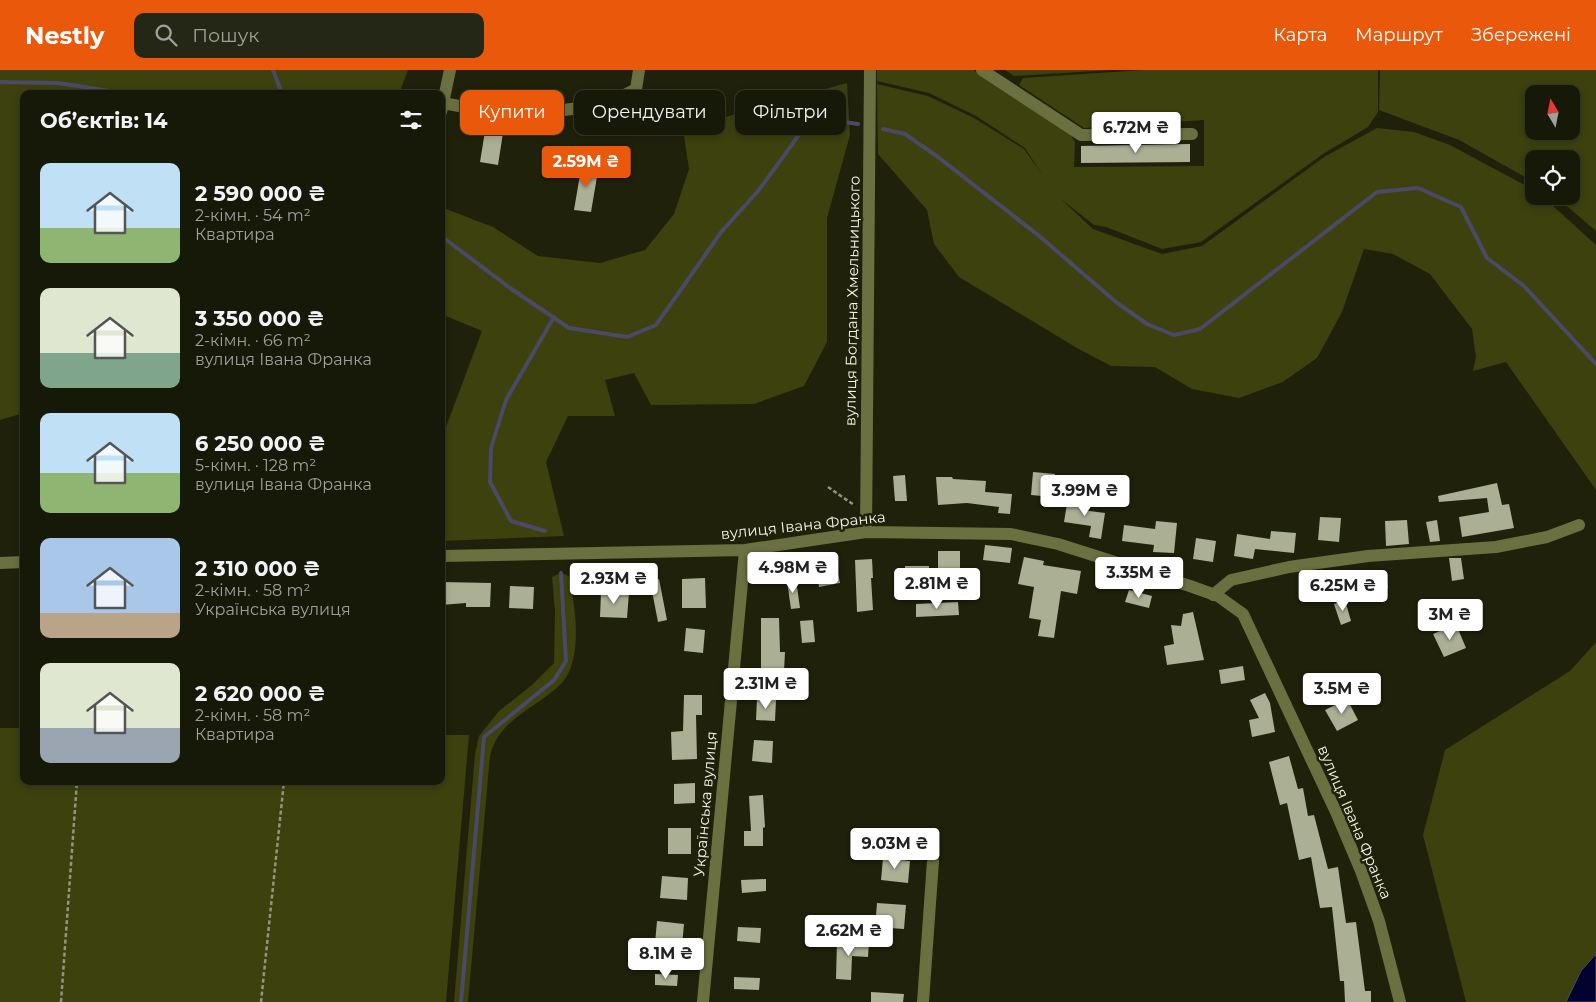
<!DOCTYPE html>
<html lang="uk">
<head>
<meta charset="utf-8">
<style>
  :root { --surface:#171908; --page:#242616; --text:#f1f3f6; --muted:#9ea09c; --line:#363829; --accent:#ea580c }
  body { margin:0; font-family:Montserrat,sans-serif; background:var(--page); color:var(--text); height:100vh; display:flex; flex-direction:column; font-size:19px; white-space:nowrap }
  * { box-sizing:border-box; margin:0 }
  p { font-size:16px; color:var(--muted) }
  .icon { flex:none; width:28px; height:28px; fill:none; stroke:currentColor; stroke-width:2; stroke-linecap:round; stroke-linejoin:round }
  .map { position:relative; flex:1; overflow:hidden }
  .side { position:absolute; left:20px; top:20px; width:425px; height:695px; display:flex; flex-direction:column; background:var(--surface); border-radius:10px; box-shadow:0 2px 8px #0003,0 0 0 1px var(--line) }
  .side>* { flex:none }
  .guide { position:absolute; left:460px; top:20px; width:475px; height:45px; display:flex; gap:10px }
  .needle { width:32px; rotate:350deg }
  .tools { position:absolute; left:1525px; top:15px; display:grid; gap:10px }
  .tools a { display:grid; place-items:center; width:55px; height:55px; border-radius:10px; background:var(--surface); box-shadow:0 2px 8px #0003,0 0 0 1px var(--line); font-size:25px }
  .price { position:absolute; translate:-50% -42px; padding:0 11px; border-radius:5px; background:#fff; color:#222; font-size:16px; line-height:32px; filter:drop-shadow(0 1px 2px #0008) }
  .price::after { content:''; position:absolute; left:50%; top:30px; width:15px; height:11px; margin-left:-8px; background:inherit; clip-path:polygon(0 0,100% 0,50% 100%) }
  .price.selected { background:var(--accent); color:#fff }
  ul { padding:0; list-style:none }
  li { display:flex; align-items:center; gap:15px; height:125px; padding:0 20px }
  li span { display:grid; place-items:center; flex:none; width:140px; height:100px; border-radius:10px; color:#555 }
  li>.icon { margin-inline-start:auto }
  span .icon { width:60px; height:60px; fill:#fffc; stroke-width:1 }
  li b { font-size:21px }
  h2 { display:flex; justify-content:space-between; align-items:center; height:60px; padding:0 20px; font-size:21px }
  .chip { padding:0 18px; border-radius:10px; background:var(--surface); box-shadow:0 2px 8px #0003,0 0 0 1px var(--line); font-size:18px; line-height:45px }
  .chip.selected { background:var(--accent); color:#fff }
  header { display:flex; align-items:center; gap:30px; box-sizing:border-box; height:70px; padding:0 25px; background:var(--accent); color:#fff }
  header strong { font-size:24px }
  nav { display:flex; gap:28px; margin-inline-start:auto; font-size:18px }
  .search { width:350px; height:45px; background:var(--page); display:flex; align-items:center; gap:12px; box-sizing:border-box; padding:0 18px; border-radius:10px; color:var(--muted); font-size:19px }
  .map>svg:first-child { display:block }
</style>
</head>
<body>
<header>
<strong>Nestly</strong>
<div class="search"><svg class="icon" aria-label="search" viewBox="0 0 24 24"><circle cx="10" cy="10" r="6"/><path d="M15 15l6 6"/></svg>Пошук</div>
<nav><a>Карта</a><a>Маршрут</a><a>Збережені</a></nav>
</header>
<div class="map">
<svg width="1596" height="932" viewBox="0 0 1596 932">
  <rect width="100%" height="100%" fill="#1f210b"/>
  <path fill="#3c410e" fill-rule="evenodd" d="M0,0H408L399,24H24V343L0,350Z
    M877,0H973L1071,65L1075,72L1074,97L1204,96V50L1084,58L1019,15L1023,8L1143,0H1378V42L1368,57L1323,84L1201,172L1162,179L1106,157L1094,155L1061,129L1093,159L1162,184L1202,176L1324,87L1377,58L1414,62L1450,75L1534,120V126H1542L1596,175V420L1506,292L1473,301L1476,287L1472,259L1430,204L1393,184L1364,179L1342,242L1317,288L1283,312L1239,328L1192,319L1155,297L1111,296L1077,278L959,207L934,174L927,140L878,84L877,14L928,26L974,48L1024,79L1043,106L1025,78L976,46L929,23L877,11Z
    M1005,0H1112L1014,6Z
    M1380,0H1596V161L1555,126H1571V89H1534V112L1459,70L1379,40ZM1534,24H1571V61H1534Z
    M847,13L850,65L827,148V272L804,316L754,334L651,335L634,303L605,310L615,346H568L546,392L564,466L441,471V370L482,261L441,244V137L493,157L538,186L600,193L645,180L674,144L689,99L683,59Z
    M561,503L569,506C575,535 584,590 561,614C536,639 499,648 490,686L468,932H454L475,684L479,666L499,641L532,615L554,593L555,542L552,507Z
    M1596,572V932H1466L1423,765L1445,680L1570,601Z
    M0,658H24V711H441V665H469L446,932H0Z"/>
  <path fill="#020130" stroke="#4a4a67" d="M1596,884V932H1566L1581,901Z"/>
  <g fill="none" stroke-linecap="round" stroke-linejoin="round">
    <path stroke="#4a4a67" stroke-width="4" d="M273,0L282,24
      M0,12L58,13L129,24
      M883,59L905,64L938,87L1038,165L1116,232L1147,254L1174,265L1200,259L1377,122L1418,118L1461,137L1487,188L1524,216L1596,294
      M441,166L510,218L569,258L627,267L656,255L722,161L759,120L804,58L831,50L858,54
      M545,461L511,451L490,412L491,378L506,330L554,247
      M461,932L484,667L554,610L566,591L561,503"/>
  </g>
  <path fill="#abaf94" d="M485,61L503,63L498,95L480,92Z
    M1190,74V92L1081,93V76Z
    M582,93L599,95L591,142L574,140Z
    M1033,402L1055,404L1053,427L1031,425Z
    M905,405L907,431H895L893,406Z
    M936,407H952L953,409L986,411L985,422L1012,424L1010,444L998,443L999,437L967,433L938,435Z
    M1497,413L1502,435L1509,434L1514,458L1462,467L1459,447L1489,442L1487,428L1439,432L1438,426Z
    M1068,428L1084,430L1082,440L1105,443L1101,469L1089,467L1091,456L1064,452Z
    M1320,447L1341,448L1339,472L1318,470Z
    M1407,450L1409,474L1386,476L1385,451Z
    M1437,450L1440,471L1430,472L1426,452Z
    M1156,451L1177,453L1174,483L1153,482L1154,475L1122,471L1124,455L1155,459Z
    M1271,461L1296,463L1294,483L1255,479L1253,489L1234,486L1237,464L1270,469Z
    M1196,468L1216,471L1213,492L1193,489Z
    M985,475L1012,478L1010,493L983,490Z
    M938,481H960V500H938Z
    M1024,487L1044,491L1043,495L1081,501L1077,524L1061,521L1054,568L1038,566L1041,550L1029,548L1034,517L1018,514Z
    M1449,488H1461L1464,509L1452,511Z
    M872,489L873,508H871L873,540L857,542L855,490Z
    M836,494L840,513L819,517L816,498Z
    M905,496H929V510H905Z
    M1386,505L1388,518L1358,522L1356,509Z
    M705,508L706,538H682V509Z
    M659,509L667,550L658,552L650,511Z
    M796,510L800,538L791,539L787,511Z
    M441,512L491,513L490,537H466V533L441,535Z
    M510,516L534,517L533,539L509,538Z
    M1129,520L1152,526L1149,538L1125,532Z
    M601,522L629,523L627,548L600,547Z
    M1345,530L1351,551L1341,555L1334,534Z
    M958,532L959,545L916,547V534Z
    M1193,542L1204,590L1167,595L1164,576L1174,574L1171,555L1181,556L1183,544Z
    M761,548H779L780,582H785L784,601L761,600Z
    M813,550L815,572L802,573L800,551Z
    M1456,554L1466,578L1444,587L1433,564Z
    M686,558L705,560L703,583L684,581Z
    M1243,596L1245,610L1221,614L1219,600Z
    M1265,623L1270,633L1275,662L1252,667L1249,650L1259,648L1250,630Z
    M684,625H702V645H696L697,689L672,690L671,662L683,661Z
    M757,629L776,630L775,651L756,650Z
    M1347,629L1358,650L1337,661L1325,640Z
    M754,670L773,671L772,693L752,691Z
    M1289,686L1298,719L1303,718L1308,746L1314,745L1328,799L1338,797L1346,853L1356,852L1365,921H1371V932H1345L1344,911H1340L1332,837L1320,838L1311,787L1299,790L1287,733L1280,735L1269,692Z
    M695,713V733L674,734V714Z
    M763,725L765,757L763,758V776H744V761H751L749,726Z
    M668,758H691V784H668Z
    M883,788L910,791L908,813L881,810Z
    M662,806L688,808L687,830L660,828Z
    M766,809V821L742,823L741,810Z
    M877,833L906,835L904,859L875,857Z
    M657,851L684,854L682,876L655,873Z
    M738,857L761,858L760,873L737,871Z
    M837,870L869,872L868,887L852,886L851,910L836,909Z
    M655,904L678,905L677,916L655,915Z
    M734,907L760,908L759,920L734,919Z
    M871,922L904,924L903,932H871Z"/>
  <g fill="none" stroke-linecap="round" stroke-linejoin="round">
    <path stroke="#939583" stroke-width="2.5" stroke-dasharray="4 2.5" stroke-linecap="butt" d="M828,417L854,435
      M61,932L77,711
      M261,932L284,711"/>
    <path stroke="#6b7040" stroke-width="12" d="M982,0L1081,65L1192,64
      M443,33L480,40H564L607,34L636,19L639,0
      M441,42L450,0
      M866,462L870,0
      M441,486L745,480L866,462L1011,464L1058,474L1190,516L1218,526L1243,544L1336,742L1361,801L1379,851L1400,932
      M0,493L24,492
      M1213,525L1231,510L1289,497L1368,486L1496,477L1547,467L1579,455
      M703,932L745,480
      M923,932L933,791"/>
  </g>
  <g text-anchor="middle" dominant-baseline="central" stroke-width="5" stroke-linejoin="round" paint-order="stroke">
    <g font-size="15" fill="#f3f5e7" stroke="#1f210b">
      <text transform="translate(852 231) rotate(-89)">вулиця Богдана Хмельницького</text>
      <text transform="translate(803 455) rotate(-6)">вулиця Івана Франка</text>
      <text transform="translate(705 734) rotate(-85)">Українська вулиця</text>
      <text transform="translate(1355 752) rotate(67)">вулиця Івана Франка</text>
    </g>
  </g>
</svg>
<div class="tools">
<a><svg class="needle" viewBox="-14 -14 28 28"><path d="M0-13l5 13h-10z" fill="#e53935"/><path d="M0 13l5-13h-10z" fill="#9ea09c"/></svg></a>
<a><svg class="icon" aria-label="locate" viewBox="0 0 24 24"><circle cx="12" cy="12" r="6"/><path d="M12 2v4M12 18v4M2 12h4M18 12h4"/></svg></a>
</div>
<b class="price" style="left:1136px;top:84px">6.72M ₴</b>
<b class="price selected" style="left:586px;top:118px">2.59M ₴</b>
<b class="price" style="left:1085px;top:447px">3.99M ₴</b>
<b class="price" style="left:793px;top:524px">4.98M ₴</b>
<b class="price" style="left:1139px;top:529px">3.35M ₴</b>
<b class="price" style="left:614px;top:535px">2.93M ₴</b>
<b class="price" style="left:937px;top:540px">2.81M ₴</b>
<b class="price" style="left:1343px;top:542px">6.25M ₴</b>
<b class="price" style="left:1450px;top:571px">3M ₴</b>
<b class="price" style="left:766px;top:640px">2.31M ₴</b>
<b class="price" style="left:1342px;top:645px">3.5M ₴</b>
<b class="price" style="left:895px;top:800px">9.03M ₴</b>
<b class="price" style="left:849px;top:887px">2.62M ₴</b>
<b class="price" style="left:666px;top:910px">8.1M ₴</b>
<div class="guide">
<a class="chip selected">Купити</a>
<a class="chip">Орендувати</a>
<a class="chip">Фільтри</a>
</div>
<section class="side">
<h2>Об’єктів: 14<svg class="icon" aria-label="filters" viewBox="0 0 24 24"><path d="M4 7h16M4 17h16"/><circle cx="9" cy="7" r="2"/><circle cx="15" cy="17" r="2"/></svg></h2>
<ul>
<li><span style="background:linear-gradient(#bfe0f5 65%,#8fb573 0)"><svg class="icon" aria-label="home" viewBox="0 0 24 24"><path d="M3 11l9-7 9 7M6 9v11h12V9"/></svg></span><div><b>2 590 000 ₴</b><p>2-кімн. · 54 m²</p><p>Квартира</p></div></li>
<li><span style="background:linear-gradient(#dfe7d0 65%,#7fa58c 0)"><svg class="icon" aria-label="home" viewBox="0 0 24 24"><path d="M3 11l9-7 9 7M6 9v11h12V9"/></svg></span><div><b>3 350 000 ₴</b><p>2-кімн. · 66 m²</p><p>вулиця Івана Франка</p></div></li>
<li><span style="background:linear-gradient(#bfe0f5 60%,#8fb573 0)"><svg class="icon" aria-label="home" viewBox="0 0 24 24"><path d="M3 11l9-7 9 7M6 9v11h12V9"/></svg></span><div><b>6 250 000 ₴</b><p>5-кімн. · 128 m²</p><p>вулиця Івана Франка</p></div></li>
<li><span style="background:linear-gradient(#a9c7e8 75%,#b9a48a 0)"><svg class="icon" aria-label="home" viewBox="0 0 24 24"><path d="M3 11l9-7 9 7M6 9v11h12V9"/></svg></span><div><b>2 310 000 ₴</b><p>2-кімн. · 58 m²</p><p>Українська вулиця</p></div></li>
<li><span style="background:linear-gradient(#dfe7d0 65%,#9aa5b1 0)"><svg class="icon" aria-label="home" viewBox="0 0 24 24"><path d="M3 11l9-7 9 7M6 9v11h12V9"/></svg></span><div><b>2 620 000 ₴</b><p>2-кімн. · 58 m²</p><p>Квартира</p></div></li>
</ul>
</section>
</div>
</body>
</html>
